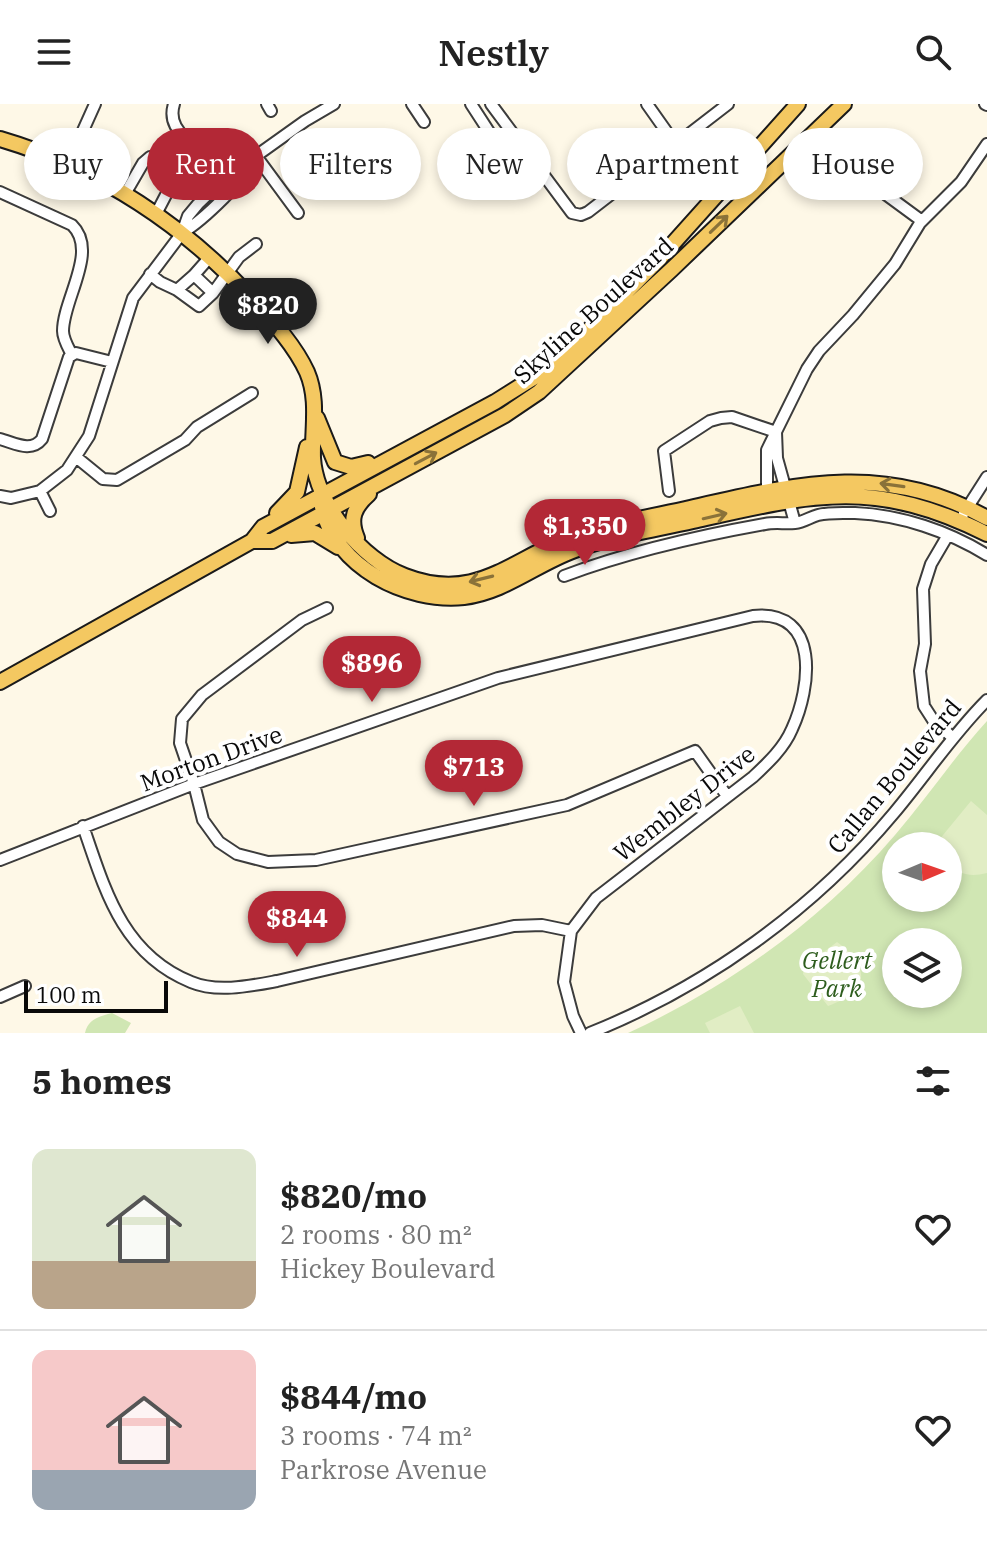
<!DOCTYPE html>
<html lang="en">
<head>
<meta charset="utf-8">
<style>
  :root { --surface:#fff; --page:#f6f6f6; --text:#222; --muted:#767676; --line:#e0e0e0; --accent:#b32836 }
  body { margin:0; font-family:"IBM Plex Serif",serif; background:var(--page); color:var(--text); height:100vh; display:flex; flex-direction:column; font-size:30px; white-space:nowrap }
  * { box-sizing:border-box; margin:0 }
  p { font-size:26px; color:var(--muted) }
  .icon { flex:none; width:44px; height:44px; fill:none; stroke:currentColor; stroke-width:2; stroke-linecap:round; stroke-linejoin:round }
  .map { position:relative; height:929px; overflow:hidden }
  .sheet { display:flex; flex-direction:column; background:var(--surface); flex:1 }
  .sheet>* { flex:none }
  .guide { position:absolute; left:24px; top:24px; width:940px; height:72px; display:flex; gap:16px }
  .needle { width:52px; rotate:88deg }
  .tools { position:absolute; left:882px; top:728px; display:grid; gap:16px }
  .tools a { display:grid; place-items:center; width:80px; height:80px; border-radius:50%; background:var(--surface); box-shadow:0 4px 12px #0003; font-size:40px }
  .scale { position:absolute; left:24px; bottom:20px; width:144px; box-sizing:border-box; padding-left:8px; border:4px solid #090909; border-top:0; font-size:22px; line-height:28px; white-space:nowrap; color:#090909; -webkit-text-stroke:6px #fff; paint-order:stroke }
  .price { position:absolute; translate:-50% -68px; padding:0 18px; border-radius:28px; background:var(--accent); color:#fff; font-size:26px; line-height:52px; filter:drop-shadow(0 2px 4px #0008) }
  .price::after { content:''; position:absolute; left:50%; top:48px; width:24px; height:18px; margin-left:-12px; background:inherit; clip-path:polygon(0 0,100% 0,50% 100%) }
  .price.active { background:#222; color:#fff }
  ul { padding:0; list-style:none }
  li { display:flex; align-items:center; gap:24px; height:200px; padding:0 32px }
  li+li { border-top:2px solid var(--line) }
  li span { display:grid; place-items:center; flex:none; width:224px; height:160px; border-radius:16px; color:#555 }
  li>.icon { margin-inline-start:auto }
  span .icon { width:96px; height:96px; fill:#fffc; stroke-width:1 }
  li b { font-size:34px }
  h2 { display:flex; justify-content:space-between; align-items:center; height:96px; padding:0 32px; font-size:34px }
  .chip { padding:0 28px; border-radius:36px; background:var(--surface); box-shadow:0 4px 12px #0003; font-size:28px; line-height:72px }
  .chip.active { background:var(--accent); color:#fff }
  header { display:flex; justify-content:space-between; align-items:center; height:104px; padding:0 32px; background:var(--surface); font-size:36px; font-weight:600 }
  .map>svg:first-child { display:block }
</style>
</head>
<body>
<header><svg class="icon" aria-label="menu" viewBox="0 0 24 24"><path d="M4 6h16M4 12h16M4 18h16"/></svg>Nestly<svg class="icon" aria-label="search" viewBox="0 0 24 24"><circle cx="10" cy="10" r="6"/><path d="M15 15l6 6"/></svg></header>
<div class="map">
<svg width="987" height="929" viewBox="0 0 987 929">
  <rect width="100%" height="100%" fill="#fef8e7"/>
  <path fill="#d0e6b3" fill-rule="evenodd" d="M987,617V929H628C730,882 822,816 895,731C927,694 954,653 987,617ZM896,742H948V794H896ZM896,838H948V890H896Z
    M112,909L131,919L125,929H85C88,915 100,912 112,909Z"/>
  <path fill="#e1edc4" d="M971,697L987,711V769C971,773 961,771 948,761V742H934Z
    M837,838C871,863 870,887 828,902L803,870L804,863Z
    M740,902L754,929H710L705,919Z"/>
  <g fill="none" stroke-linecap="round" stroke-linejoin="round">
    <g stroke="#3c3c3c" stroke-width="14">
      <path id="minor" d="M174,0C163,34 212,49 236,62
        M267,0L271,7
        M412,0L424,18
        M471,0L508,57
        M491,0L572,109L581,111L588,108L728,0
        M647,0L676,41
        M985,0L987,1
        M256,52L298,109
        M68,60L95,0
        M873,81L922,117
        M0,88L72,121C99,147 63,195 63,227C63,235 68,243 72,251
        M125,90L143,59L150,53L219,78
        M156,110L180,64
        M182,129C202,117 248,74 256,52
        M209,154L194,171L213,189L239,153L256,140
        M150,170L160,178L177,186L194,171
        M177,186L199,202L213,189
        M776,328L777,354L795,419
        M0,335C15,339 31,349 42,335L69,253L76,249L112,258
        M76,353L103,375L117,376L185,336L197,323L252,289
        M40,387L50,407
        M669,387L664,347L710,317L721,314L732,313L776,328
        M774,389L767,386V346L807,265L819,247L853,211L895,160L920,119L961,78L987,40
        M0,392L11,394L40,387L67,366L89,332L133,194L182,129L188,112L198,100L245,55L256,52L305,17L334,0
        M964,409L987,373
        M948,431L931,460L923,485L925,540L920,567L924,602L933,616L952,633
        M564,472C628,448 698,432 765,420C775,418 785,420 795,419C804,418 810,413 818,411C830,408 843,409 855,409C901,411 948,427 987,451
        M327,504L302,516L202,591L182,615L180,639L194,680L203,716L219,738L237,750L268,758L316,756L567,701L695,647L727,692
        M83,722C105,786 122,850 191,878C217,889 250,882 277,877L514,822L542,821L571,827
        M0,756L194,680L498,574L753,512C821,505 811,584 792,625C784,644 768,659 753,673L596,794L571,827L564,878L573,912L581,929
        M0,893L25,882
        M590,929C707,882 813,806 894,709C926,671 952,631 987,596"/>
    </g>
    <g stroke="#1a1a1a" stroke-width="18">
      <path id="major" d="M0,35C99,64 186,122 255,198C274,219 295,242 307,268C319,296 312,325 313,354C316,400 362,456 405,472C475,499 509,457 569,434C608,420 650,413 690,404C796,380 886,357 987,414
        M317,314L335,358L351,363L368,359
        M322,403C335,463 406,499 464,493C505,488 536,460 575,446C612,432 654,426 693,417C809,391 874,373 987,430
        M277,409L297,388L307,343
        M291,431L315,429L338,443
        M357,434C349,415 354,403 369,390
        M252,437L263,423L495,298L538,271L579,236L660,154L798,0
        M0,578L252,437H272L505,311L539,288L671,166L844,0"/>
    </g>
    <use href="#minor" stroke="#fff" stroke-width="10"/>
    <use href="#major" stroke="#f4c861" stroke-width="14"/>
  </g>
  <defs><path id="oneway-shaft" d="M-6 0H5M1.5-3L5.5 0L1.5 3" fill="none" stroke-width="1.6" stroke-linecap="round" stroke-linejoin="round" transform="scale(2)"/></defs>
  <g stroke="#8a7239">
    <use href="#oneway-shaft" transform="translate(719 120) rotate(-44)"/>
    <use href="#oneway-shaft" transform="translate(426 354) rotate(-28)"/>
    <use href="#oneway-shaft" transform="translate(892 381) rotate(-172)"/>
    <use href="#oneway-shaft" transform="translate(715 412) rotate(-13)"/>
    <use href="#oneway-shaft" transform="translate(481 475) rotate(166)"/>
  </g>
  <g text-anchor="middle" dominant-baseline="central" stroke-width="8" stroke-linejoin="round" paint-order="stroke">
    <g font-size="24" fill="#090909" stroke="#fff">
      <text transform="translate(593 206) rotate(-42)">Skyline Boulevard</text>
      <text transform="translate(211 654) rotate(-20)">Morton Drive</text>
      <text transform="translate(894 672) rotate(-50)">Callan Boulevard</text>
      <text transform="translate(684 699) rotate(-38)">Wembley Drive</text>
    </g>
    <g font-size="24" font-style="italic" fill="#2e5d1e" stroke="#fff">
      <text x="837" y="856">Gellert<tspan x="837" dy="28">Park</tspan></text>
    </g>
  </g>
</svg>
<div class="tools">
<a><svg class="needle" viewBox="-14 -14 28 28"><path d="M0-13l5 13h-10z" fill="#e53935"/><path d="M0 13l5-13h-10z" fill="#767676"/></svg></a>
<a><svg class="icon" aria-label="layers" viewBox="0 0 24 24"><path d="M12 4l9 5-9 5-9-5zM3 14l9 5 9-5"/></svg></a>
</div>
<div class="scale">100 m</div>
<b class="price active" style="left:268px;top:242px">$820</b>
<b class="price" style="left:585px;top:463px">$1,350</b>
<b class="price" style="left:372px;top:600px">$896</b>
<b class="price" style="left:474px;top:704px">$713</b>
<b class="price" style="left:297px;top:855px">$844</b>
<div class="guide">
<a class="chip">Buy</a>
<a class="chip active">Rent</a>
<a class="chip">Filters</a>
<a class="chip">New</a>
<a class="chip">Apartment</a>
<a class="chip">House</a>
</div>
</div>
<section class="sheet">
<h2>5 homes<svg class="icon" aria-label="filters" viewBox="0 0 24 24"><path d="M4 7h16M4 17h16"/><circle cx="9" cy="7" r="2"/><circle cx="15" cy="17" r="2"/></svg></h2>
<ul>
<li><span style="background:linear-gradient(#dfe7d0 70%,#b9a48a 0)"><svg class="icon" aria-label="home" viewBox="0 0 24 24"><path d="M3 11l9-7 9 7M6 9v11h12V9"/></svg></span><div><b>$820/mo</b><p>2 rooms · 80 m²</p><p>Hickey Boulevard</p></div><svg class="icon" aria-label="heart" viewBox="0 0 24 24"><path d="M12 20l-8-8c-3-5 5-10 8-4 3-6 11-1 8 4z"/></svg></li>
<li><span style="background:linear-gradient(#f6c9c9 75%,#9aa5b1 0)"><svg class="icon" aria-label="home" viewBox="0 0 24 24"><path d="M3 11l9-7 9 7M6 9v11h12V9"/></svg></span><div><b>$844/mo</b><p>3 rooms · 74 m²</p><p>Parkrose Avenue</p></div><svg class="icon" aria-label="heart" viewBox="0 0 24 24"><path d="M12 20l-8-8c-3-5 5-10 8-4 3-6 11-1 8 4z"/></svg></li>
</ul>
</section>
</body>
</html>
